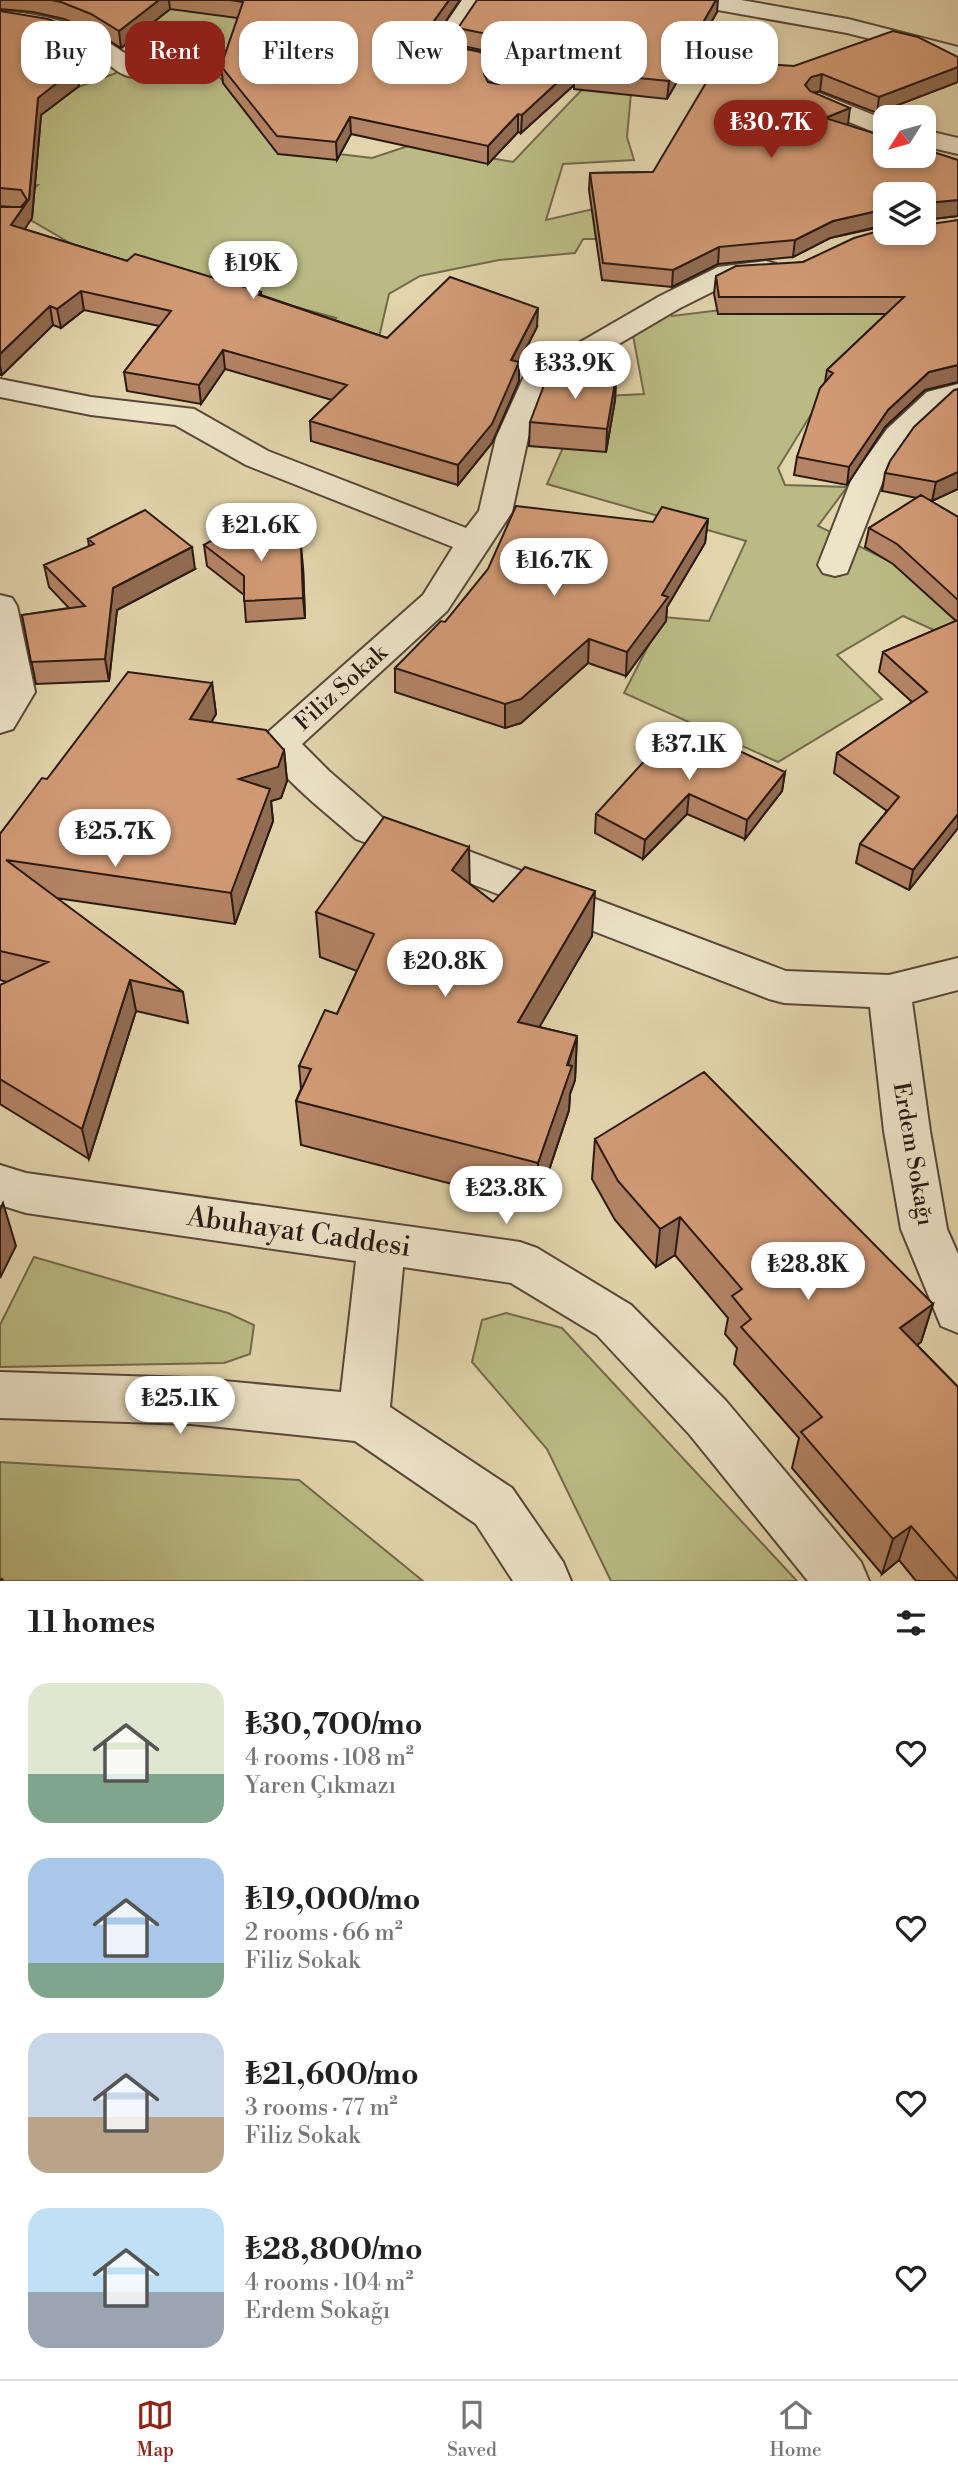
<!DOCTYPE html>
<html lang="en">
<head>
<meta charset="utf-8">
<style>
  :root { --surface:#fff; --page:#f2f2f2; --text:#222; --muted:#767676; --line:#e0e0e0; --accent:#8f2418 }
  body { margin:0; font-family:"Libre Bodoni",serif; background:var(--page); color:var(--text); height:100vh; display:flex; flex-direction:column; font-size:26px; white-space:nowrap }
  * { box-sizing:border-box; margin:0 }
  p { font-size:23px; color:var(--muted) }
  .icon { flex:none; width:38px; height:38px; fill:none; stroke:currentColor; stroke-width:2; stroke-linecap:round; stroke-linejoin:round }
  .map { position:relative; height:1581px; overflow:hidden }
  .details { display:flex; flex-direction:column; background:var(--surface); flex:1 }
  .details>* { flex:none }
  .hud { position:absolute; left:21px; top:21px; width:917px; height:63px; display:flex; gap:14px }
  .needle { width:46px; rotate:233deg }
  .controls { position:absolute; left:873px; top:105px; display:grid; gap:14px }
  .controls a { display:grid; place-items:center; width:63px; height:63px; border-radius:14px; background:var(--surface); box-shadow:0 4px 10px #0003; font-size:35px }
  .price { position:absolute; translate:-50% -60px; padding:0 16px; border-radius:24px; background:#fff; color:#222; font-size:23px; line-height:46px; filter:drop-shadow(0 2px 4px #0008) }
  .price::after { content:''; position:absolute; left:50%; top:42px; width:21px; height:16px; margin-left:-10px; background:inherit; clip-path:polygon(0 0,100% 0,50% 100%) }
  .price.active { background:var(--accent); color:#fff }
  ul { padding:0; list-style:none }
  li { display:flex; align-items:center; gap:21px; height:175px; padding:0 28px }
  li span { display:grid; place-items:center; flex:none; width:196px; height:140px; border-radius:21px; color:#555 }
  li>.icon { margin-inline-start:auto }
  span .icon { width:84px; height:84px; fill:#fffc; stroke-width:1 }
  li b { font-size:30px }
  h2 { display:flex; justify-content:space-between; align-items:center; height:84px; padding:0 28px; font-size:30px }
  .pill { padding:0 24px; border-radius:21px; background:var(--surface); box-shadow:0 4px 10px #0003; font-size:24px; line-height:63px }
  .pill.active { background:var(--accent); color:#fff }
  .menu { display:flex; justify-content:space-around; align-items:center; height:98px; border-top:2px solid var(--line); background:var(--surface); font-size:19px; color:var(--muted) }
  .menu a { display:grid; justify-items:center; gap:4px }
  .menu .active { color:var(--accent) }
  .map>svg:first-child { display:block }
</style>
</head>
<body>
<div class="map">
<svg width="958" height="1581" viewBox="0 0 958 1581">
  <rect width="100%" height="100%" fill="#e2d4ab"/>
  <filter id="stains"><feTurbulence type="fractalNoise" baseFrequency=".00286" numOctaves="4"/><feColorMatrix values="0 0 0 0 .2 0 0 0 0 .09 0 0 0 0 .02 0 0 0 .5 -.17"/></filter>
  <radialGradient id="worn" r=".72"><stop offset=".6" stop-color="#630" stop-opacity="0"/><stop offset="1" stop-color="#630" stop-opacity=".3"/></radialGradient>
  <path fill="#babb84" stroke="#726a4c" stroke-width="2" d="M143,0H241L237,18L272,35L217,75L289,148L372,158L414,144L513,162L611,59L631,93L627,137L634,160L563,164L546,220L637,199L623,239H583L575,253L499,260L420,276L389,294L377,346L317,352L336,318L77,247L10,208L38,185L0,181V128L62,93L116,73L162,42Z
    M958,291V317L855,343L778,468L785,485L847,487L818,526L899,566L958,526V641L903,616L837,655L882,699L778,762L624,693L663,617L709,621L746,541L547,484L585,397L644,394L631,325L656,297L672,316L827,297Z
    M34,1257L228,1313L254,1325L250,1354L224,1363L0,1367V1325Z
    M506,1313L562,1328L797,1581H611L547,1449L472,1362L482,1320Z
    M0,1462L299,1480L423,1581H0Z"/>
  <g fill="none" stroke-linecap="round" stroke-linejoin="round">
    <g stroke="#584839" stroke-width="4">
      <path id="street" d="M462,0H486L454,47L530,63L533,68C523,83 510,103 490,98L486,93L504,72L430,56L427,51Z
        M689,0H741L848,19L958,47V61L847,33L701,7L693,5Z
        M0,11C45,14 83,24 120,50C129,56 139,62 145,71L142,76C124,81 113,67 99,57C68,35 37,27 0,25Z
        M819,93L886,120V137L810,106L806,101L810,96Z
        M924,130L958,138V154L924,146Z
        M766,261L776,264L780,270L776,276L734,281L680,308L549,385L528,438L512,512L447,611L302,744L329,771L384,819L786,971L889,975L958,958V990L912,1002L930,1131L947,1229L958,1254V1333L941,1326L901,1229L884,1131L870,1007L784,1003L769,999L356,839C323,810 283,781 260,743L266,734L423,595L453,547L246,465L175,425L91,415L0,397V379L91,397L194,409L268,451L466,528L479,511L496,438L525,374L660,296L718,267Z
        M958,384V403L949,406L909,443L884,478L847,573L835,576L823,573L818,565L852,478L887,429L927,392Z
        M0,595L12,598L17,606L35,692L13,729L0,733Z
        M0,1165L26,1173L520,1242L537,1248L631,1305L726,1401L861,1562L869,1581H808L690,1435L597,1335L511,1283L403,1267L390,1407L512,1488L563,1562L571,1581H513L476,1524L355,1441L191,1424L0,1418V1372L191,1378L341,1392L356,1261L26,1213L0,1205Z"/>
    </g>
    <path stroke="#2a1913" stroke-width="5" stroke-dasharray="6 4.5" stroke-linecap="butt" d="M0,1580L3,1581"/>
    <use href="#street" fill="#ece3c8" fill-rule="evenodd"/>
  </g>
  <path fill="#b48465" stroke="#2a1913" stroke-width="2" d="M0,0H460L432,42L499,56V74L491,83L498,84L512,79L527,64L529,60L458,45V28L717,12L667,99L574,89V85L521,133L518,132L488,164L351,134L337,160L278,154L223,83L221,66L238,18L170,9L121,48L93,31L64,19L33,12L0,9Z
    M0,11L100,45L102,63L78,81L79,86L41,115L32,218L24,229L127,261L261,292V295L387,338L537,327L519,362V381L492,443L458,485L311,441L310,421L332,400L225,369L201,404L127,391L124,372L159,326L84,310L61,328L53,325L2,375H0V207H12L0,206Z
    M958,57V82L877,113L820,91L813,92L848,124L847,125L958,160V216L924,220V194H886V226L830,238L793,257L718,264L672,287L602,280L589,190L590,173L653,172L794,66Z
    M958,220V382L925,390L885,427L847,485L794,475L797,457L825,382L827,370L886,314H718L714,294L716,276L803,262Z
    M616,377L615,400L606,452L529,446L530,422Z
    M958,389V489L932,501L929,500L958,517V828L909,890L856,863L860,844L887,811L834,773L837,753L912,702L879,672L883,652L956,621L893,564L865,547L869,528L917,498L882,491L885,473Z
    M708,519L705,543L667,607L666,621L626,676L588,663L521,723L505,728L395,692V668L445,622L653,522Z
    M88,539L195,569L117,610L109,681L36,684L22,615L69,608L49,587L44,565L89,547Z
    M204,545L303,567L305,618L246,622L244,595L207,566Z
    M212,683L216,714L211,722L284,750L287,781L281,798L271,801L273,821L235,924L56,898L183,992L188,1023L136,1011L89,1159L0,1104V985L7,982L0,980V834L47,779Z
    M785,772L782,791L745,839L687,814L643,859L595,833L596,814Z
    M469,847V883L493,902L592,936L539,1027L577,1036L575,1080L570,1094L569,1110L537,1206L301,1145L296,1101L301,1089L299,1066L337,1014L357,971L320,957L316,912Z
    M595,1139L933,1304L921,1342L917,1345L958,1387V1581H916L899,1560L882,1574L792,1468L799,1438L734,1364L737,1348L725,1334L728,1318L675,1255L656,1267L615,1220L592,1179Z"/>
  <path fill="#926c52" stroke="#2a1913" stroke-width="2" d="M159,0H169L170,9L121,48L119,31Z
    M449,0H460L425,52L424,35Z
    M716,0H718L717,12L667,99L669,81Z
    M100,45L102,63L78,81L79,86L41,115L32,218L15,244L11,225L29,199L38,98L71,67Z
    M499,56V74L484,91V74Z
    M574,67V85L521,133L522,115Z
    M958,67V82L877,113L879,97Z
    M822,74L820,91L809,94L805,85L811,77Z
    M850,108L848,124L823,134L825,118Z
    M518,114V132L488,164V146Z
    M350,117L351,134L337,160L336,142Z
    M958,200V216L924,220L927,203Z
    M886,209L885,225L830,238L793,257L795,240L833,221Z
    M719,247L718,264L672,287L673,270Z
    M81,291L84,310L61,328L57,309Z
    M50,306L53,325L2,375L0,366V354Z
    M538,308L537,327L519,362V381L492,443L458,485V465Z
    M223,350L225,369L201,404L199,385Z
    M958,365V382L925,390L885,427L847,485L849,467L888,410L929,372Z
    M616,377L615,400L606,452L607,429Z
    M958,472V489L932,501L936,482Z
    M708,519L705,543L667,607L666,621L626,676L627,652Z
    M301,546L303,567L305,618L303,598Z
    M192,547L195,569L117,610L109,681L105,659L113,588Z
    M589,639L588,663L521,723L505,728V704Z
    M212,683L216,714L195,751L190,719Z
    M284,750L287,781L281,798L271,801L273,821L235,924L231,893L239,779Z
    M785,772L782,791L745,839L747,820Z
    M689,794L687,814L643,859L645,840Z
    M958,814V828L909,890L913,870Z
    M469,847L470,892L452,870Z
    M595,891L592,936L517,1066L518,1022Z
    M130,980L136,1011L89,1159L82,1129Z
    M577,1036L575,1080L570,1094L569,1110L537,1206L538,1163Z
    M3,1203L16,1246L0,1278V1210Z
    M680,1217L675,1255L656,1267L660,1229Z
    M933,1304L921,1342L889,1365L900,1328Z
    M911,1526L899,1560L882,1574L893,1539Z"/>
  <path fill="#d19a75" stroke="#2a1913" stroke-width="2" d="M51,0H159L119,31L91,14L61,2Z
    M230,0H449L424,35L429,41L499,56L484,74L488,82L498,84L512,79L527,64L536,49L531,43L458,28L477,0H716L669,81L575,72L574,67L522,115L518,114L488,146L350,117L336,142L277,136L221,66L243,2Z
    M0,11L48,19L72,28L100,45L71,67L76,68L38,98L29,199L11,225L127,261L135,254L168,264L261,292L259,295L387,338L450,277L538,308L511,360L519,362L492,424L458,465L310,421L347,385L223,350L199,385L124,372L171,311L81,291L57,309L50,306L0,354V207H21L27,200L21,190L0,188Z
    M893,31L918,37L958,57V67L879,97L822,74L811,77L805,85L810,91L850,108L825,118L886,137V156H924V149L958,160V200L927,203L924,213V194H886V209L833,221L795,240L719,247L673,270L603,263L590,173L653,172L719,61L794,66Z
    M958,220V365L929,372L888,410L849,467L797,457L820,388L833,373L827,370L904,297H719L716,276L736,266L803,262L854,238L875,232L886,231V233H924V225Z
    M549,372L616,377L607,429L530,422Z
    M958,389V472L936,482L885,473L890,461L914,427L954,390Z
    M921,495L958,517V600L897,544L869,528Z
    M516,506L653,522L662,507L708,519L662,595L668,597L627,652L589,639L521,699L505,704L395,668L441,621L445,622L488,569Z
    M145,510L192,547L113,588L105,659L31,662L22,615L85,606L44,565L94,544L88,539Z
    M249,520L287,547L301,546L303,598L244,601V576L204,545Z
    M958,620V814L913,870L860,844L899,797L837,753L927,692L883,652Z
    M128,672L212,683L190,719L266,730L284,750L278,767L239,779L270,789L231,893L6,860L183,992L130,980L82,1129L0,1079V985L48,962L0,951V834L42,778L47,779Z
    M679,723L785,772L747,820L689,794L645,840L596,814Z
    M384,817L469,847L452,870L493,902L525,867L595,891L518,1022L577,1036L567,1065L572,1066L538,1163L296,1101L311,1069L299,1066L325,1010L337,1014L374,934L316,912Z
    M704,1072L933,1304L900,1328L958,1387V1580L911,1526L893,1539L801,1432L822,1417L741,1327L751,1319L732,1296L742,1289L680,1217L660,1229L618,1181L595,1139Z"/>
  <g text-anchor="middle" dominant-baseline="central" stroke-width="6" stroke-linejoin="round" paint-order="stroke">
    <g font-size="23" fill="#2a1913" stroke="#ece3c8">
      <text transform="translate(341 688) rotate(-42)">Filiz Sokak</text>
      <text transform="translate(913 1154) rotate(80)">Erdem Sokağı</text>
    </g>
    <g font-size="28" fill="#2a1913" stroke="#ece3c8">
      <text transform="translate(299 1232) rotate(8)">Abuhayat Caddesi</text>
    </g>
  </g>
  <rect width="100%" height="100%" filter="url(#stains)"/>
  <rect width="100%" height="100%" fill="url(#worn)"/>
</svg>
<div class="controls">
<a><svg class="needle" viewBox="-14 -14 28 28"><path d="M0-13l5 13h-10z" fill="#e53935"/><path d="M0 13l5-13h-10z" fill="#767676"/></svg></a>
<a><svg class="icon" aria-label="layers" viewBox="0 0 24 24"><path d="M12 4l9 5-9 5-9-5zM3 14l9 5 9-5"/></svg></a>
</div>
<b class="price active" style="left:771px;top:160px">₺30.7K</b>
<b class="price" style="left:253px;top:301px">₺19K</b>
<b class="price" style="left:575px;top:401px">₺33.9K</b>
<b class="price" style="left:261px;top:563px">₺21.6K</b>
<b class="price" style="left:554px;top:598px">₺16.7K</b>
<b class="price" style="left:689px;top:782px">₺37.1K</b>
<b class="price" style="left:115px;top:869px">₺25.7K</b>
<b class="price" style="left:445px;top:999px">₺20.8K</b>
<b class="price" style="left:506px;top:1226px">₺23.8K</b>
<b class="price" style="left:808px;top:1302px">₺28.8K</b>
<b class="price" style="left:180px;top:1436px">₺25.1K</b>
<div class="hud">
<a class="pill">Buy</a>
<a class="pill active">Rent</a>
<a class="pill">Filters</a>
<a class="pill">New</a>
<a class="pill">Apartment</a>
<a class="pill">House</a>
</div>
</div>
<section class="details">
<h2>11 homes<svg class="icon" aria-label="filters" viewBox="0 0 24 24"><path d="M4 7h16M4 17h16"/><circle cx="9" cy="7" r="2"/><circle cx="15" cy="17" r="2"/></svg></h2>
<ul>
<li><span style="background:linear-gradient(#dfe7d0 65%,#7fa58c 0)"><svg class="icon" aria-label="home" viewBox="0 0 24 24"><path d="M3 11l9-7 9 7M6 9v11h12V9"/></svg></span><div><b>₺30,700/mo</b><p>4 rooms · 108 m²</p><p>Yaren Çıkmazı</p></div><svg class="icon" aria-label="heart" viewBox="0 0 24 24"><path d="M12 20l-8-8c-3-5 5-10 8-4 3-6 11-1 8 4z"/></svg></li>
<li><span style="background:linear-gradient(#a9c7e8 75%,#7fa58c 0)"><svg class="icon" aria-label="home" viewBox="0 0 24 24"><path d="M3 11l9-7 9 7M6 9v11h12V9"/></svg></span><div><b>₺19,000/mo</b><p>2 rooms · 66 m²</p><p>Filiz Sokak</p></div><svg class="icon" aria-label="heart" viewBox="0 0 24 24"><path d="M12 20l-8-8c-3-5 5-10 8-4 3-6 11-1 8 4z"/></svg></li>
<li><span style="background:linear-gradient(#c9d6e8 60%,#b9a48a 0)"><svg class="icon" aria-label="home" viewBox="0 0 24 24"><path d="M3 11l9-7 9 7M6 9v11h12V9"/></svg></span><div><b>₺21,600/mo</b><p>3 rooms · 77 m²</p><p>Filiz Sokak</p></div><svg class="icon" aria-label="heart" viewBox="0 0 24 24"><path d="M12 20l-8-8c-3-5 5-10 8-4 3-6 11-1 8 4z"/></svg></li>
<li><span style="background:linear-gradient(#bfe0f5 60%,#9aa5b1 0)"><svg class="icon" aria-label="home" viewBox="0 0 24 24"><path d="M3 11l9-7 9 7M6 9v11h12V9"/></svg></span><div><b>₺28,800/mo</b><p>4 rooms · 104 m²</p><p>Erdem Sokağı</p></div><svg class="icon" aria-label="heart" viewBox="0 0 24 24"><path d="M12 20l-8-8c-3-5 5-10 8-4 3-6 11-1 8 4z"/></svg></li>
</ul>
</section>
<nav class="menu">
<a class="active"><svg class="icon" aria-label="map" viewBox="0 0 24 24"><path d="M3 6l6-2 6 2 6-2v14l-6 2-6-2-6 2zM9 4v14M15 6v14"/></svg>Map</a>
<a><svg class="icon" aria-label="saved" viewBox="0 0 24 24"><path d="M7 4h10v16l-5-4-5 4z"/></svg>Saved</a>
<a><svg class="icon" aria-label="home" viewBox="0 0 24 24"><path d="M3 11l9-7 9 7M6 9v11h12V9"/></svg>Home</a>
</nav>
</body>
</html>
